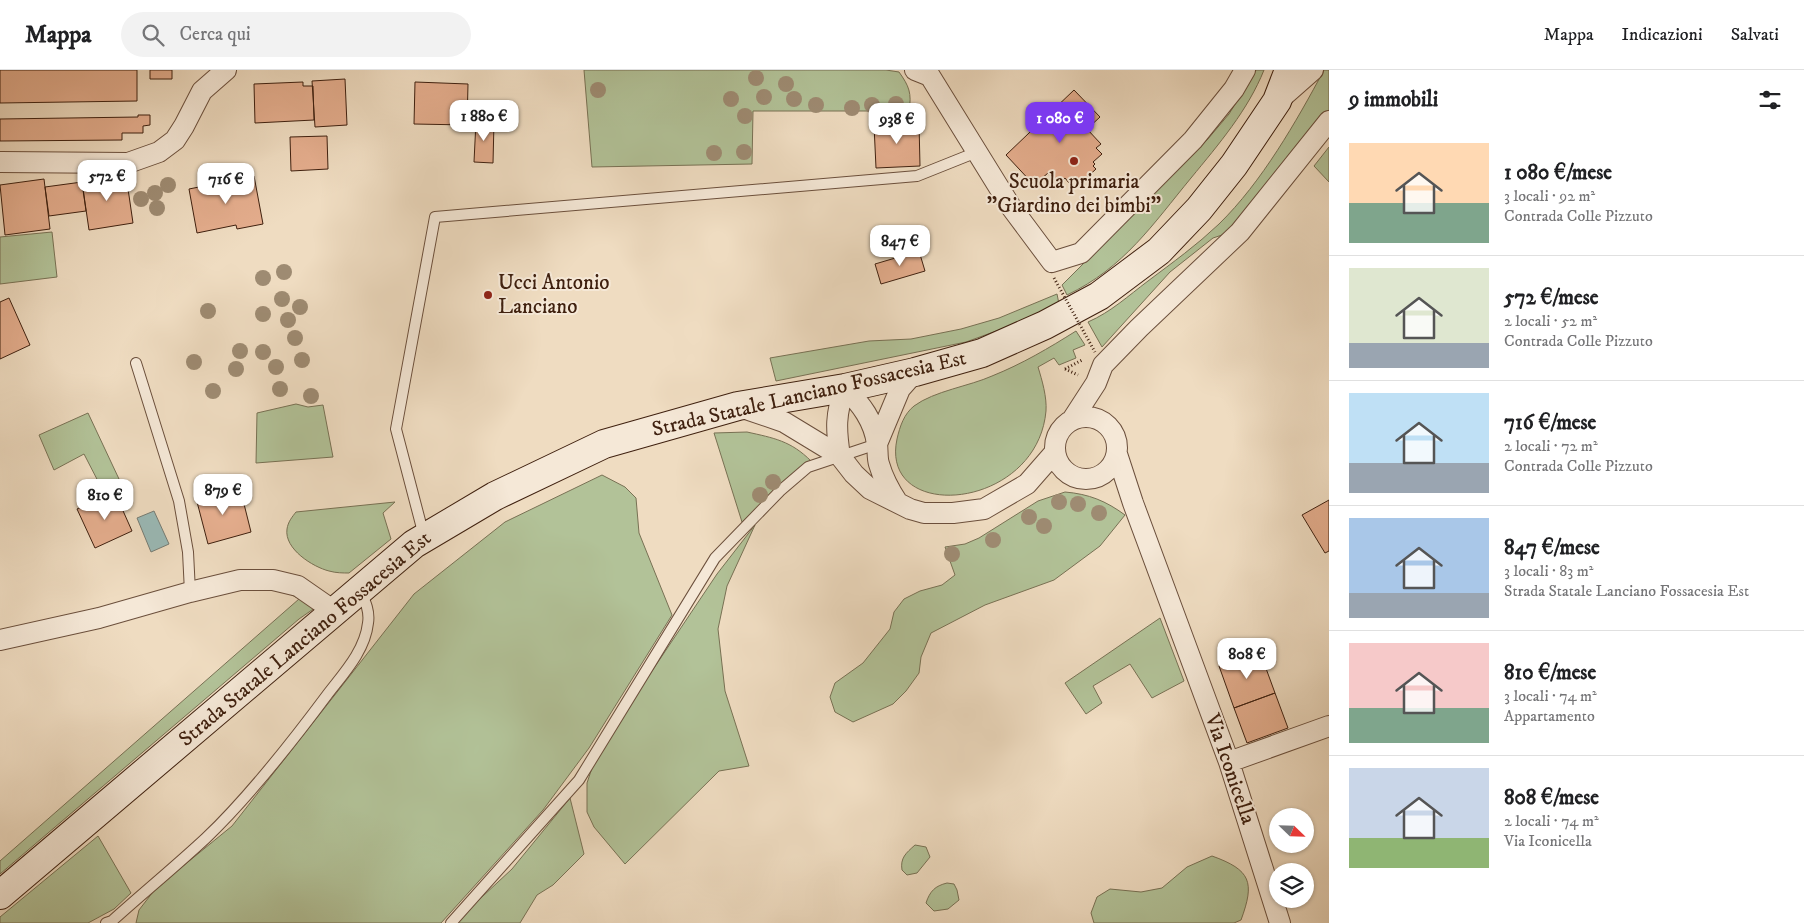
<!DOCTYPE html>
<html lang="it">
<head>
<meta charset="utf-8">
<style>
  :root { --surface:#fff; --page:#f2f2f2; --text:#202124; --muted:#757577; --line:#e0e0e0; --accent:#7c3aed }
  body { margin:0; font-family:"IM FELL DW Pica",serif; background:var(--page); color:var(--text); height:100vh; display:flex; flex-direction:column; font-size:19px; white-space:nowrap }
  * { box-sizing:border-box; margin:0 }
  p { font-size:16px; color:var(--muted) }
  .icon { flex:none; width:28px; height:28px; fill:none; stroke:currentColor; stroke-width:2; stroke-linecap:round; stroke-linejoin:round }
  .map { position:relative; flex:1; overflow:hidden }
  .drawer { display:flex; flex-direction:column; background:var(--surface); width:475px }
  .drawer>* { flex:none }
  .needle { width:32px; rotate:113deg }
  .controls { position:absolute; left:1269px; top:738px; display:grid; gap:10px }
  .controls a { display:grid; place-items:center; width:45px; height:45px; border-radius:50%; background:var(--surface); box-shadow:0 1px 4px #0004; font-size:25px }
  .price { position:absolute; translate:-50% -42px; padding:0 11px; border-radius:10px; background:#fff; color:#222; font-size:16px; line-height:32px; filter:drop-shadow(0 1px 2px #0008) }
  .price::after { content:''; position:absolute; left:50%; top:30px; width:15px; height:11px; margin-left:-8px; background:inherit; clip-path:polygon(0 0,100% 0,50% 100%) }
  .price.current { background:var(--accent); color:#fff }
  ul { padding:0; list-style:none }
  li { display:flex; align-items:center; gap:15px; height:125px; padding:0 20px }
  li+li { border-top:1px solid var(--line) }
  li span { display:grid; place-items:center; flex:none; width:140px; height:100px; border-radius:0px; color:#555 }
  li>.icon { margin-inline-start:auto }
  span .icon { width:60px; height:60px; fill:#fffc; stroke-width:1 }
  li b { font-size:21px }
  h2 { display:flex; justify-content:space-between; align-items:center; height:60px; padding:0 20px; font-size:21px }
  header { display:flex; align-items:center; gap:30px; box-sizing:border-box; height:70px; padding:0 25px; background:var(--surface); border-bottom:1px solid var(--line) }
  header strong { font-size:24px }
  nav { display:flex; gap:28px; margin-inline-start:auto; font-size:18px }
  .search { width:350px; height:45px; background:var(--page); display:flex; align-items:center; gap:12px; box-sizing:border-box; padding:0 18px; border-radius:28px; color:var(--muted); font-size:19px }
  main { display:flex; flex:1; min-height:0 }
  .map>svg:first-child { display:block }
</style>
</head>
<body>
<header>
<strong>Mappa</strong>
<div class="search"><svg class="icon" aria-label="search" viewBox="0 0 24 24"><circle cx="10" cy="10" r="6"/><path d="M15 15l6 6"/></svg>Cerca qui</div>
<nav><a>Mappa</a><a>Indicazioni</a><a>Salvati</a></nav>
</header>
<main>
<div class="map">
<svg width="1329" height="853" viewBox="0 0 1329 853">
  <rect width="100%" height="100%" fill="#efdcc1"/>
  <filter id="stains"><feTurbulence type="fractalNoise" baseFrequency=".004" numOctaves="4"/><feColorMatrix values="0 0 0 0 .2 0 0 0 0 .09 0 0 0 0 .02 0 0 0 .5 -.17"/></filter>
  <radialGradient id="worn" r=".72"><stop offset=".6" stop-color="#630" stop-opacity="0"/><stop offset="1" stop-color="#630" stop-opacity=".3"/></radialGradient>
  <path fill="#b2c298" stroke="#787154" d="M584,0H886L899,2C909,16 912,23 909,41H753L752,94L592,97Z
    M1256,0H1264C1248,40 1219,74 1191,108C1153,154 1124,198 1067,225L1062,215L1207,70L1229,44Z
    M1324,0H1329V40L1268,119L1231,162L1213,168L1170,202L1102,277L1088,252C1111,242 1128,226 1148,211C1172,193 1197,175 1219,154C1262,112 1296,52 1324,0Z
    M1329,77V112L1314,96Z
    M52,162L57,207L0,214V167Z
    M1057,224L1059,234L1010,256L966,272L776,311L770,288L869,271L911,269L961,259L999,248Z
    M1076,261L1085,275L1073,280L1076,288L1059,295L1054,288L1038,297C1042,310 1047,327 1046,341C1037,441 879,454 897,369C900,356 904,344 914,336C934,321 970,316 992,306C1022,294 1049,278 1076,261Z
    M296,334L308,337L323,335L333,387L256,393L257,343Z
    M88,343L119,409L101,417L84,384L54,400L39,365Z
    M747,362C774,368 791,371 811,391L742,452L714,363Z
    M602,405L625,417L636,428L639,463L672,545L589,678L543,740L441,853H136L139,840L156,818L232,756L414,524L505,452Z
    M1065,422C1089,424 1106,431 1125,445L1100,476L1054,510L985,535L931,563L921,587L919,603L906,621L893,634L853,652L835,642L830,627L835,613L863,593L890,559L894,542L904,529L920,521L942,515L955,505L945,477L965,474L979,468L1038,431Z
    M395,432L383,443L391,469L349,503C343,503 336,503 329,501C313,497 284,479 287,459C288,452 292,447 296,442Z
    M755,455L727,516L718,559L725,621L749,696L719,701L625,794L594,757L587,742V713L594,692L613,659L717,504Z
    M274,515L319,535L299,549L0,804V791L299,529Z
    M1160,548L1184,611L1152,628L1130,594L1093,616L1102,633L1086,644L1065,613Z
    M570,728L584,784L553,815L537,825L520,853H458L469,839L512,799Z
    M98,766L131,823L114,839L88,853H0V847Z
    M915,775L926,777L930,787L917,803L907,805L902,800C900,788 906,783 915,775Z
    M1212,786C1251,800 1255,812 1241,850L1234,853H1094L1091,843L1097,827L1110,819L1141,822L1162,818L1187,797Z
    M947,813L954,814L957,820L959,830L948,839L934,841L926,833C930,821 935,816 947,813Z"/>
  <path fill="#9abab7" stroke="#767c74" d="M154,441L169,474L151,482L137,448Z"/>
  <path fill="#e4ad8d" stroke="#3f200f" d="M0,0H137V31L0,33Z
    M150,0H172V9H150Z
    M345,9L347,55L315,57L312,11Z
    M303,12V16H313L314,50L255,53L254,14Z
    M415,12L468,14L467,55L414,54Z
    M1074,20L1100,47L1087,59L1101,74L1096,78L1102,84L1093,92L1095,94L1093,96L1096,99L1083,111L1076,107L1069,113L1065,108L1058,114L1048,103L1034,115L1006,85Z
    M138,45H150V55L143,56V63H122V70L0,71V49L138,47Z
    M476,51L494,52L493,93L474,92Z
    M919,53L920,96L876,98L874,55Z
    M327,66L328,99L291,101L290,67Z
    M126,105L133,153L89,160L82,112Z
    M254,106L263,154L237,159L236,155L197,163L189,119Z
    M44,109L50,159L5,165L0,115Z
    M82,112L86,141L49,146L45,117Z
    M919,181L925,201L881,214L875,194Z
    M9,228L30,275L0,289V232Z
    M230,419L234,432L243,430L251,462L208,474L196,428Z
    M116,425L132,461L95,478L77,439L97,430L99,433Z
    M1329,430V481L1325,483L1302,445Z
    M1260,582L1275,623L1234,638L1219,596Z
    M1275,623L1288,658L1247,673L1234,638Z"/>
  <g fill="none" stroke-linecap="round" stroke-linejoin="round">
    <g stroke="#6b4f3c" stroke-width="12">
      <path id="lane" d="M136,293L179,431L188,482L190,522
        M424,466L396,359L435,147L917,106L977,82
        M106,853L112,851C143,823 176,796 206,768C249,727 292,672 327,625C343,604 365,581 368,553C370,541 365,531 360,520
        M451,853L579,710L715,488L780,421L808,397L877,374"/>
    </g>
    <g stroke="#6b4f3c" stroke-width="22">
      <path id="street" d="M915,0L930,6L1011,137L1052,192L1081,183L1193,70L1234,19L1245,0
        M1279,30L1313,0
        M0,92L128,93L159,82L175,70L184,56L202,21L226,0
        M740,337L784,352L840,386L854,404L870,419L910,439L924,443H953L984,439L1027,414L1055,382
        M1055 378a31 31 0 1 1 62 0a31 31 0 1 1-62 0Z
        M1072,350L1096,313L1103,295L1139,258L1240,162L1329,51
        M877,374L900,319L915,302
        M1117,384L1133,433L1229,692L1280,853
        M840,386C836,360 835,344 845,318C861,334 874,351 877,374C878,381 877,388 879,394C883,408 890,421 898,433
        M0,570L99,548L190,522L240,510H273L298,516L334,541
        M1229,692L1329,656"/>
    </g>
    <g stroke="#3f200f" stroke-width="30">
      <path id="secondary" d="M0,825L414,474L495,426L604,374L738,336L845,318L915,302L982,283L1045,255L1099,226L1159,181L1199,139L1234,95L1277,31L1289,0"/>
    </g>
    <path stroke="#3f200f" stroke-width="3" stroke-dasharray="1 2.5" stroke-linecap="butt" d="M1065,299L1078,305
      M1065,299L1082,290"/>
    <use href="#lane" stroke="#f5e8d7" stroke-width="10"/>
    <use href="#street" stroke="#f5e8d7" stroke-width="20"/>
    <use href="#secondary" stroke="#f5e8d7" stroke-width="28"/>
    <path stroke="#3f200f" stroke-width="3" stroke-dasharray="1 2.5" stroke-linecap="butt" d="M1054,208L1095,282"/>
  </g>
  <g fill="#9e8b72">
    <circle cx="756" cy="8" r="8"/>
    <circle cx="786" cy="14" r="8"/>
    <circle cx="598" cy="20" r="8"/>
    <circle cx="764" cy="27" r="8"/>
    <circle cx="731" cy="29" r="8"/>
    <circle cx="794" cy="29" r="8"/>
    <circle cx="896" cy="34" r="8"/>
    <circle cx="816" cy="35" r="8"/>
    <circle cx="872" cy="35" r="8"/>
    <circle cx="852" cy="38" r="8"/>
    <circle cx="745" cy="46" r="8"/>
    <circle cx="744" cy="82" r="8"/>
    <circle cx="714" cy="83" r="8"/>
    <circle cx="168" cy="115" r="8"/>
    <circle cx="155" cy="123" r="8"/>
    <circle cx="141" cy="129" r="8"/>
    <circle cx="157" cy="138" r="8"/>
    <circle cx="284" cy="202" r="8"/>
    <circle cx="263" cy="208" r="8"/>
    <circle cx="282" cy="229" r="8"/>
    <circle cx="300" cy="237" r="8"/>
    <circle cx="208" cy="241" r="8"/>
    <circle cx="263" cy="244" r="8"/>
    <circle cx="288" cy="250" r="8"/>
    <circle cx="295" cy="268" r="8"/>
    <circle cx="240" cy="281" r="8"/>
    <circle cx="263" cy="282" r="8"/>
    <circle cx="302" cy="290" r="8"/>
    <circle cx="194" cy="292" r="8"/>
    <circle cx="276" cy="297" r="8"/>
    <circle cx="236" cy="299" r="8"/>
    <circle cx="280" cy="319" r="8"/>
    <circle cx="213" cy="321" r="8"/>
    <circle cx="311" cy="326" r="8"/>
    <circle cx="773" cy="412" r="8"/>
    <circle cx="760" cy="425" r="8"/>
    <circle cx="1059" cy="432" r="8"/>
    <circle cx="1078" cy="434" r="8"/>
    <circle cx="1099" cy="443" r="8"/>
    <circle cx="1029" cy="447" r="8"/>
    <circle cx="1044" cy="456" r="8"/>
    <circle cx="993" cy="470" r="8"/>
    <circle cx="952" cy="484" r="8"/>
  </g>
  <g fill="#8f2418" stroke="#f5e8d7" stroke-width="2">
    <circle cx="1074" cy="91" r="5"/>
    <circle cx="488" cy="225" r="5"/>
  </g>
  <g text-anchor="middle" dominant-baseline="central" stroke-width="4" stroke-linejoin="round" paint-order="stroke">
    <g font-size="21" fill="#3f200f" stroke="#f5e8d7">
      <text x="1074" y="112">Scuola primaria<tspan x="1074" dy="24">"Giardino dei bimbi"</tspan></text>
      <text x="498" y="213" text-anchor="start">Ucci Antonio<tspan x="498" dy="24">Lanciano</tspan></text>
    </g>
    <g font-size="21" fill="#3f200f" stroke="#f5e8d7">
      <text transform="translate(809 324) rotate(-13)">Strada Statale Lanciano Fossacesia Est</text>
      <text transform="translate(305 569) rotate(-40)">Strada Statale Lanciano Fossacesia Est</text>
      <text transform="translate(1230 699) rotate(71)">Via Iconicella</text>
    </g>
  </g>
  <rect width="100%" height="100%" filter="url(#stains)"/>
  <rect width="100%" height="100%" fill="url(#worn)"/>
</svg>
<div class="controls">
<a><svg class="needle" viewBox="-14 -14 28 28"><path d="M0-13l5 13h-10z" fill="#e53935"/><path d="M0 13l5-13h-10z" fill="#757577"/></svg></a>
<a><svg class="icon" aria-label="layers" viewBox="0 0 24 24"><path d="M12 4l9 5-9 5-9-5zM3 14l9 5 9-5"/></svg></a>
</div>
<b class="price" style="left:484px;top:72px">1 880 €</b>
<b class="price current" style="left:1060px;top:74px">1 080 €</b>
<b class="price" style="left:897px;top:75px">938 €</b>
<b class="price" style="left:107px;top:132px">572 €</b>
<b class="price" style="left:226px;top:135px">716 €</b>
<b class="price" style="left:900px;top:197px">847 €</b>
<b class="price" style="left:223px;top:446px">879 €</b>
<b class="price" style="left:105px;top:451px">810 €</b>
<b class="price" style="left:1247px;top:610px">808 €</b>
</div>
<section class="drawer">
<h2>9 immobili<svg class="icon" aria-label="filters" viewBox="0 0 24 24"><path d="M4 7h16M4 17h16"/><circle cx="9" cy="7" r="2"/><circle cx="15" cy="17" r="2"/></svg></h2>
<ul>
<li><span style="background:linear-gradient(#ffd9b3 60%,#7fa58c 0)"><svg class="icon" aria-label="home" viewBox="0 0 24 24"><path d="M3 11l9-7 9 7M6 9v11h12V9"/></svg></span><div><b>1 080 €/mese</b><p>3 locali · 92 m²</p><p>Contrada Colle Pizzuto</p></div></li>
<li><span style="background:linear-gradient(#dfe7d0 75%,#9aa5b1 0)"><svg class="icon" aria-label="home" viewBox="0 0 24 24"><path d="M3 11l9-7 9 7M6 9v11h12V9"/></svg></span><div><b>572 €/mese</b><p>2 locali · 52 m²</p><p>Contrada Colle Pizzuto</p></div></li>
<li><span style="background:linear-gradient(#bfe0f5 70%,#9aa5b1 0)"><svg class="icon" aria-label="home" viewBox="0 0 24 24"><path d="M3 11l9-7 9 7M6 9v11h12V9"/></svg></span><div><b>716 €/mese</b><p>2 locali · 72 m²</p><p>Contrada Colle Pizzuto</p></div></li>
<li><span style="background:linear-gradient(#a9c7e8 75%,#9aa5b1 0)"><svg class="icon" aria-label="home" viewBox="0 0 24 24"><path d="M3 11l9-7 9 7M6 9v11h12V9"/></svg></span><div><b>847 €/mese</b><p>3 locali · 83 m²</p><p>Strada Statale Lanciano Fossacesia Est</p></div></li>
<li><span style="background:linear-gradient(#f6c9c9 65%,#7fa58c 0)"><svg class="icon" aria-label="home" viewBox="0 0 24 24"><path d="M3 11l9-7 9 7M6 9v11h12V9"/></svg></span><div><b>810 €/mese</b><p>3 locali · 74 m²</p><p>Appartamento</p></div></li>
<li><span style="background:linear-gradient(#c9d6e8 70%,#8fb573 0)"><svg class="icon" aria-label="home" viewBox="0 0 24 24"><path d="M3 11l9-7 9 7M6 9v11h12V9"/></svg></span><div><b>808 €/mese</b><p>2 locali · 74 m²</p><p>Via Iconicella</p></div></li>
</ul>
</section>
</main>
</body>
</html>
